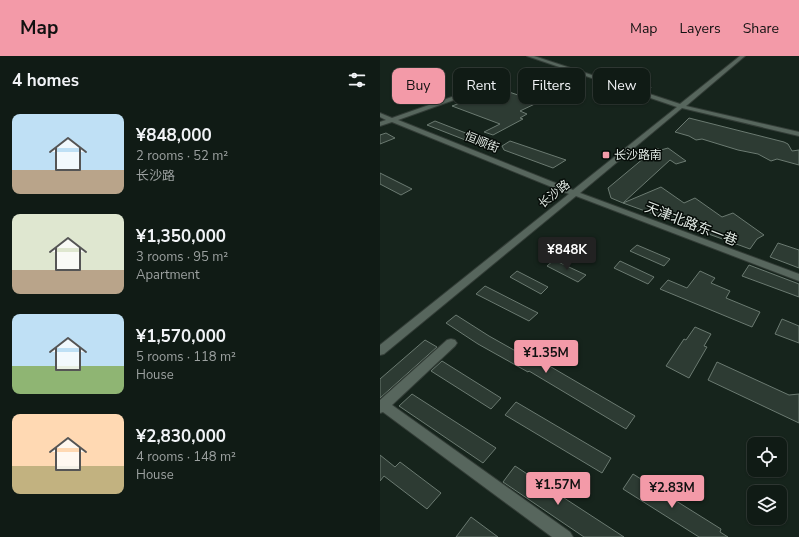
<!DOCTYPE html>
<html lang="en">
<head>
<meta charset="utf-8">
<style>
  :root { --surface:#101b15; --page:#19241e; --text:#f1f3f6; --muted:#9ca1a0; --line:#303934; --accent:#f39aa8 }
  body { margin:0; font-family:"Nunito Sans","Noto Sans SC",sans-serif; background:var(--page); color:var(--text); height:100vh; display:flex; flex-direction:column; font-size:15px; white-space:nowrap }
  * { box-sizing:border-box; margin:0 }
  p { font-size:13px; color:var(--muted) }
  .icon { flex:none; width:22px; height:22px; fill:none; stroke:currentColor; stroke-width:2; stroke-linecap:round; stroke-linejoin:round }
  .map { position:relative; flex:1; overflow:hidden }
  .panel { display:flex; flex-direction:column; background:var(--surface); width:380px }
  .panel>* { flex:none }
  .top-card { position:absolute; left:12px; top:12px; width:347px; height:36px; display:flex; gap:8px }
  .tools { position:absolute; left:367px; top:381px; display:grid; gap:8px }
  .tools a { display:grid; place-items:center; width:40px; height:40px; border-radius:8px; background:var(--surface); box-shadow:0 1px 3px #0004,0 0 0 1px var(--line); font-size:20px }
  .price { position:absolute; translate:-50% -34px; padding:0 9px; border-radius:4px; background:var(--accent); color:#111; font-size:13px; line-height:26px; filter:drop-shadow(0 1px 2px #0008) }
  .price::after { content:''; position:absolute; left:50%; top:24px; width:12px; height:9px; margin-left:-6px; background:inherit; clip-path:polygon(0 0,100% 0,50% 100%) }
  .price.selected { background:#222; color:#fff }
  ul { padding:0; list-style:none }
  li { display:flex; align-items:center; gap:12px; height:100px; padding:0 12px }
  li span { display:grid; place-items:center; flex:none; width:112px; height:80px; border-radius:8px; color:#555 }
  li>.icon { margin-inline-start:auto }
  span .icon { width:48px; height:48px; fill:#fffc; stroke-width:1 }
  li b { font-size:17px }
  h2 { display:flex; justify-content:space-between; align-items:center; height:48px; padding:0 12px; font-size:17px }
  .chip { padding:0 14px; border-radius:8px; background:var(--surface); box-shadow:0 1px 3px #0004,0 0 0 1px var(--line); font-size:14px; line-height:36px }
  .chip.selected { background:var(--accent); color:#111 }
  header { display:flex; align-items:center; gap:24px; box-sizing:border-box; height:56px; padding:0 20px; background:var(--accent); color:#111 }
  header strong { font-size:19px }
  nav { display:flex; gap:22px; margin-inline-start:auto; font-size:14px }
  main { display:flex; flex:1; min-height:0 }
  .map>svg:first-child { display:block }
</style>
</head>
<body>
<header>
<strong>Map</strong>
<nav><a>Map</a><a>Layers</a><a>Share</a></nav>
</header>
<main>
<section class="panel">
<h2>4 homes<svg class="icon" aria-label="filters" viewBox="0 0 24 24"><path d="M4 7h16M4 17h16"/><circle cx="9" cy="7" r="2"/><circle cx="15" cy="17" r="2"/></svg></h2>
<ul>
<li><span style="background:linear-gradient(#bfe0f5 70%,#b9a48a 0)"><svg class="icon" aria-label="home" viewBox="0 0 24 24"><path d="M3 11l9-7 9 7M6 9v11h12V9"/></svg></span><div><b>¥848,000</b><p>2 rooms · 52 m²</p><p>长沙路</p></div></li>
<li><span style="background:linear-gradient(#dfe7d0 70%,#b9a48a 0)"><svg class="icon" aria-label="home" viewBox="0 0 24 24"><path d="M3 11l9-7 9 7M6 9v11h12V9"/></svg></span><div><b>¥1,350,000</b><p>3 rooms · 95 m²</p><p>Apartment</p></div></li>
<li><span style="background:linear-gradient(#bfe0f5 65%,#8fb573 0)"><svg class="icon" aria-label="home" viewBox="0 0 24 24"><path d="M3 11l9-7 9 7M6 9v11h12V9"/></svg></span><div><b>¥1,570,000</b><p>5 rooms · 118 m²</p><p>House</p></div></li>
<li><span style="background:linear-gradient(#ffd9b3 65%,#c2b280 0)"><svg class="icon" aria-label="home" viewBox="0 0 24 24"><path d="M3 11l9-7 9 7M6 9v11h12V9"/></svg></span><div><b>¥2,830,000</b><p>4 rooms · 148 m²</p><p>House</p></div></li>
</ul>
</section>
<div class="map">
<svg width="419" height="481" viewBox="0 0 419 481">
  <rect width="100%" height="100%" fill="#16241c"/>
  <path fill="#2d3b33" stroke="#6b7a71" d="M250,22L271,31L269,35L241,26Z
    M123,34L159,46L140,55L147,58L140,62L143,63L113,79L104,76L120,68L72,50L88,44L93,46Z
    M309,62L404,86L408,88L412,95L419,94V109L397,103L391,105L378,98L358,94L322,83L316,84L309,80L295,76Z
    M55,65L101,83L93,87L47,69Z
    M6,77L15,82L0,88V79Z
    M130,85L186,104L173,112L124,94L122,90Z
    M276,92L281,94L288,92L306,105L296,108L290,104L243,147L231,142L228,132Z
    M0,117L32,133L21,139L0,128Z
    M281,131L304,147L315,142L342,161L353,157L384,179L377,183L370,193L243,147Z
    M398,187L419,194V212L390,201Z
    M257,189L290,203L284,210L250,195Z
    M174,204L206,219L198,226L167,210Z
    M240,205L274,221L268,228L234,212Z
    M369,209L419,228V241L362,220Z
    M137,215L168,231L161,238L130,221Z
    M320,215L335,222L331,227L350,235L346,242L380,256L372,271L280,233L288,224L307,232Z
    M105,230L158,257L149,265L96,238Z
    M76,259L109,280L164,311L166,308L255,360L246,373L149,315L148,316L98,288L66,267Z
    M402,263L419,270V287L395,278Z
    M315,271L331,278L324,290L327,291L309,322L286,310L304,283L306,284Z
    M45,284L57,291L0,342V323Z
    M62,305L121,342L111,353L51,315Z
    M337,306L409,339L419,338V367L328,324Z
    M32,338L116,392L103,407L19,350Z
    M136,346L231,402L222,417L125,359Z
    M0,399L15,411L20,406L61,437L47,453L4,420L0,425Z
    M135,410L244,481H204L123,426Z
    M253,418L341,473L340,476L348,481H319L243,433Z
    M91,461L118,481H76Z"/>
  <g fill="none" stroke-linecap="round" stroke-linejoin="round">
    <g stroke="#333d37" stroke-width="2">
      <path id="minor" d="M147,0H154L300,48L360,0H365L306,50L419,76V80L302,52L200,137L419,218V225L196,140L4,298L0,299V289L189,138L12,66L0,70V66L6,64L0,61V57L12,62L123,23H127V25L18,64L193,134L297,51Z
        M71,283L75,284L77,287L75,290L12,349L190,476L193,481H172L3,356L0,357V344L67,284Z"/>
    </g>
    <use href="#minor" fill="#57665d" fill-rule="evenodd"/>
  </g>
  <rect fill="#f39aa8" stroke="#060c08" stroke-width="1.5" x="222" y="95" width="8" height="8" rx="2"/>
  <g text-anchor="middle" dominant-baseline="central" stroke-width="3" stroke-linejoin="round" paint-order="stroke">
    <g font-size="12" fill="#dfe8e2" stroke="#060c08">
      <text transform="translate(102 86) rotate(22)">恒顺街</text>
      <text transform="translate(174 138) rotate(-39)">长沙路</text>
    </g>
    <g font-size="12" fill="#dfe8e2" stroke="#060c08" text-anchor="start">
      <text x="234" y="99">长沙路南</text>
    </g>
    <g font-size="14" fill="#dfe8e2" stroke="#060c08">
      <text transform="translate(311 168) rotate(21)">天津北路东一巷</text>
    </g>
  </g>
</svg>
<div class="tools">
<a><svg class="icon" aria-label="locate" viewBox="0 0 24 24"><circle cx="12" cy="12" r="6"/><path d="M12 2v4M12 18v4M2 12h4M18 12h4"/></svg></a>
<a><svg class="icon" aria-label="layers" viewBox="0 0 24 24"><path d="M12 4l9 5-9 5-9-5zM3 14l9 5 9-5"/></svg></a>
</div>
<b class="price selected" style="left:187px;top:215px">¥848K</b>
<b class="price" style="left:166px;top:318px">¥1.35M</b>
<b class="price" style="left:178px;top:450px">¥1.57M</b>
<b class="price" style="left:292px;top:453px">¥2.83M</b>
<div class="top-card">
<a class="chip selected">Buy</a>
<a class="chip">Rent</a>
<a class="chip">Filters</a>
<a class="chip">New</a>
</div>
</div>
</main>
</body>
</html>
